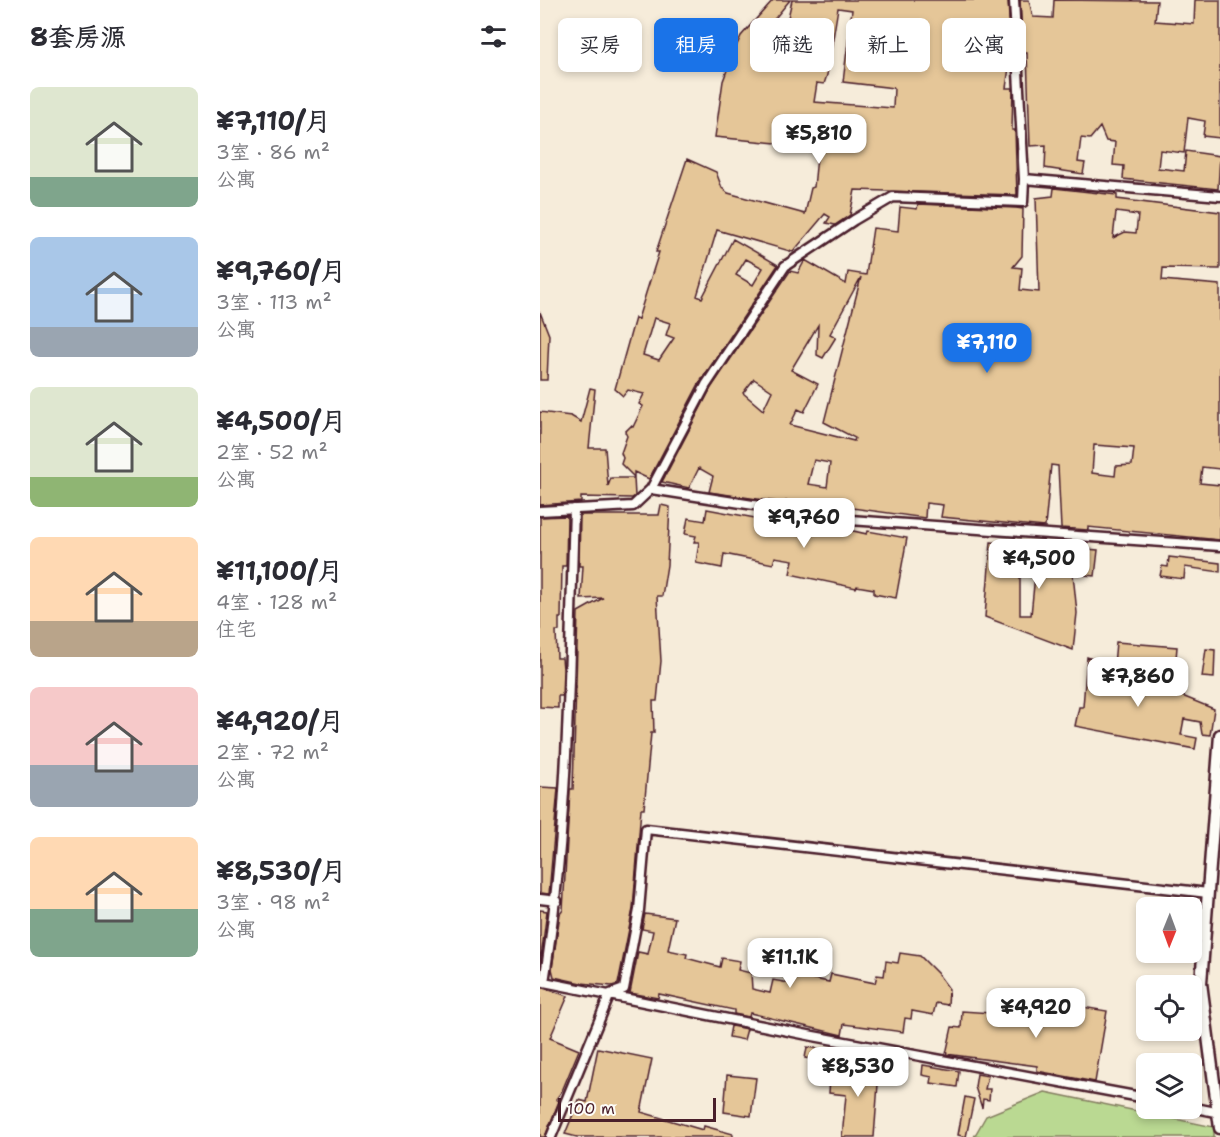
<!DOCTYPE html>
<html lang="zh">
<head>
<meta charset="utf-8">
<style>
  :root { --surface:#fff; --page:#f7f7f7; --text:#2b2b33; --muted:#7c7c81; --accent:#1a73e8 }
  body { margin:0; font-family:"Shantell Sans","LXGW WenKai TC",sans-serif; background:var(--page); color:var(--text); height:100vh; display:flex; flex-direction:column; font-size:22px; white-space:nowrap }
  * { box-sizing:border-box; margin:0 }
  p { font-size:20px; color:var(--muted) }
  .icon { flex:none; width:33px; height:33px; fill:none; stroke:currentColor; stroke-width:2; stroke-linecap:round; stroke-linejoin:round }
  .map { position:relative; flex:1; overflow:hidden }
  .drawer { display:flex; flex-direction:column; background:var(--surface); width:540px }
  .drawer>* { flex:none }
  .top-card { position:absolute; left:18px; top:18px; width:570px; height:54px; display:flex; gap:12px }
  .needle { width:39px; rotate:181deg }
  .tools { position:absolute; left:596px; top:897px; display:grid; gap:12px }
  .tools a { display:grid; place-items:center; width:66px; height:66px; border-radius:9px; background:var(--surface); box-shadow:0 3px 9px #0003; font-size:30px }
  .scale { position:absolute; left:18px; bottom:15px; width:158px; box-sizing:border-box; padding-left:6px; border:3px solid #4a1f2b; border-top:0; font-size:16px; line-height:21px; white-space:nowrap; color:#4a1f2b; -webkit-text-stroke:4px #fdfcf7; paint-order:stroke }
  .price { position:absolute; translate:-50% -51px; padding:0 14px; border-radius:12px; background:#fff; color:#222; font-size:20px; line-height:39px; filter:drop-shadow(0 2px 3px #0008) }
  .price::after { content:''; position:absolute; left:50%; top:36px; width:18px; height:14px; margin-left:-9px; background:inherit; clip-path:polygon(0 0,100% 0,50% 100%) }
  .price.current { background:var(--accent); color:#fff }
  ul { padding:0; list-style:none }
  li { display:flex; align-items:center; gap:18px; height:150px; padding:0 30px }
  li span { display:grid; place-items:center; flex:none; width:168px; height:120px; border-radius:9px; color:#555 }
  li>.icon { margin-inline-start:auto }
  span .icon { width:72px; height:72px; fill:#fffc; stroke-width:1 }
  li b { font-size:26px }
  h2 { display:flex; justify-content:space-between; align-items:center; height:72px; padding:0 30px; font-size:26px }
  .pill { padding:0 21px; border-radius:9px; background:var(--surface); box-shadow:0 3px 9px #0003; font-size:21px; line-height:54px }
  .pill.current { background:var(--accent); color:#fff }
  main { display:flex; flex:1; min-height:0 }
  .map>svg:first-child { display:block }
</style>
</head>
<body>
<main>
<section class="drawer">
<h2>8套房源<svg class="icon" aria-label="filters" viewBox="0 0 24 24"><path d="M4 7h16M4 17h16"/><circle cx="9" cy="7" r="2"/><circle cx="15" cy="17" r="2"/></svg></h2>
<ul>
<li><span style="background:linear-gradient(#dfe7d0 75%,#7fa58c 0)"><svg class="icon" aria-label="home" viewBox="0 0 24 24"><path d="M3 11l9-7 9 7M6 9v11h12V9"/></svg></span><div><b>¥7,110/月</b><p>3室 · 86 m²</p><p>公寓</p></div></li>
<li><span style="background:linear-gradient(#a9c7e8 75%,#9aa5b1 0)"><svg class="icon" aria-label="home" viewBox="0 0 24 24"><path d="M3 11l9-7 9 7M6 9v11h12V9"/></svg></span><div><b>¥9,760/月</b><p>3室 · 113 m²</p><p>公寓</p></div></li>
<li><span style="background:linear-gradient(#dfe7d0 75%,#8fb573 0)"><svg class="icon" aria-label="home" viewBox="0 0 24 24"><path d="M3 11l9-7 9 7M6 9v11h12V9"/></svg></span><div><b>¥4,500/月</b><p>2室 · 52 m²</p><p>公寓</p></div></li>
<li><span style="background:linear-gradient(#ffd9b3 70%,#b9a48a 0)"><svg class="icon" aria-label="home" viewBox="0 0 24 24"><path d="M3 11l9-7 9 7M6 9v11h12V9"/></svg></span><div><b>¥11,100/月</b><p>4室 · 128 m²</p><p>住宅</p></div></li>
<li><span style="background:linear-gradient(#f6c9c9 65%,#9aa5b1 0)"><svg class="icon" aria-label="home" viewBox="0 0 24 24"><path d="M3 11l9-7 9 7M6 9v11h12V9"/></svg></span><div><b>¥4,920/月</b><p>2室 · 72 m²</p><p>公寓</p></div></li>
<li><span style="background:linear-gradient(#ffd9b3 60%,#7fa58c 0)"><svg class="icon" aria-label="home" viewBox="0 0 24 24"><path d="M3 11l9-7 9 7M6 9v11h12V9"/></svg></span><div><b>¥8,530/月</b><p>3室 · 98 m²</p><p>公寓</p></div></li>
</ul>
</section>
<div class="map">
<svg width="680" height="1137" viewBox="0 0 680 1137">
  <rect width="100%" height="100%" fill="#f6ecda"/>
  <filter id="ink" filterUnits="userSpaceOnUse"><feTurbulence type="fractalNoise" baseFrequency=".0167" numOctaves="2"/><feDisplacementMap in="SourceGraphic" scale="12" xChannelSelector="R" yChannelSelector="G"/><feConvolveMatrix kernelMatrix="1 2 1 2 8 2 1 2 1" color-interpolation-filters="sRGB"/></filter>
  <g filter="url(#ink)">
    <path fill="#bad992" stroke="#827c5e" stroke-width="1.5" d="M505,1092L674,1127V1137H434L446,1116Z"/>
    <path fill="#e5c698" stroke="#4a1f2b" stroke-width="1.5" fill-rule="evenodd" d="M233,0H250L218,39L243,40L252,0H468L471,54L466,88H473L472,130H475L477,195L315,190L310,215L295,225L286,223L290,217L285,214L253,252L177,230L157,296L162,298L193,239L238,265L160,382L109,479L94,472V477L81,464L83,458L81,453L87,436L85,432L91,426L93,427L103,406L99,404L104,394L88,390L83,396L75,389L95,318L98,319L106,293L119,252H116L147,159L176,172L182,188L188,193L265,214L271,188L274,187L278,147L175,137L183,81L195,49L201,36ZM298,8L312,10L303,82L354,88L353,108L274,102L277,83L284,84L287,75ZM206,259L223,268L213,285L196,275ZM114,318L130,323L126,335L134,338L119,360L103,355Z
      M480,0H489L493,17L513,18L514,0L617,1L615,21L654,24L655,0H680V138L663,136L665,121L648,118L644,153L620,150L618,168L644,171L646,151L680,156L678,189L583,179L584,166L573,165L575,142L566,141L560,127L550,139L541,138L538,162L545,163L543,174L505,168L506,145L490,146L487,53H483Z
      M514,188L577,195V199L680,212V269L623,268L622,280L680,285V469L662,467L660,483L680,485V540L548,527V530L521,528L518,466L511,465L505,527L401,517L403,505L386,503L385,518L261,501L260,505L246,501L245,503L169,492L173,476L159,468L149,488L122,482L171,388L250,271L258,273L265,260L306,284L308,272L326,275L333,228L358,231L360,207L377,209L378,204L476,208L483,209L482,256L473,267L482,268L480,290L499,292L496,198L513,196ZM576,212L598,215L596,233L585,232L573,238ZM321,277L284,422L315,438L314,441L250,425L258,409L264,412L278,384L251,370L278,325L277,355L283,358L296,337L290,334ZM214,379L232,391L223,410L203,393ZM554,445L594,448L592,465L576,466L575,476L552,473ZM274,460L290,463L287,487L268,484Z
      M0,312L9,335L7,380H0Z
      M50,388L55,389L49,448H65L68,486L71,478H94L95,496L92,498L41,497V502L0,505V412L31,416L41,422Z
      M121,505L130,507L127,565L122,596H117L121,661L117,701H113L114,733H111L104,809H101L93,909L78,984L72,986L41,983L14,977L12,969L20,914L23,910L30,789H33L38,612L63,598L41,599L43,566H39L40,515H119Z
      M167,509L241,523L244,527L260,519L327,534L328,531L367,538L356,598L334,594V589L317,586L316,588L250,574L253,560L235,557L233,564L184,554L182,568L156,563L159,542H154L156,536L145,534L148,518L165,521Z
      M27,516L26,566H22L21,618H19V631H16L17,658H22L23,669L22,696H18V708L0,707V517Z
      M451,542L480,545V615H491L498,545L558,550L555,576L533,574L537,613L533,650L445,617Z
      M629,557L680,563V572L645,567L644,579L620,576L622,566L628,567Z
      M576,642L637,647L635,670L574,665Z
      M666,649L675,650L674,678L662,677Z
      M547,657L674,709L670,735L662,734L660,722L644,719L641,735L657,738L655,749L535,726L539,707H543Z
      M0,787L18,788L9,894L0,893Z
      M0,910L7,911L0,965Z
      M105,914L135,918L128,950L147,954L146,958L180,967L182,958L200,961L198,970L211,973L212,989L230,993L233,980L249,983L253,981L255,975L289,982L291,974L335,983L337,975L344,976L346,961L358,963L360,953L380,956L398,974L409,989L408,1005L396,1003L393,1015L372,1011L371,1019L365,1018L363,1032L304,1024L302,1035L210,1013L209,1017L194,1014V1010L119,994L118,998L90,993L98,952L108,954L113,931L102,929Z
      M0,987L28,996L10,1038L39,1050L22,1091L16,1099L19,1101L5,1137H0Z
      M500,1000L567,1011L555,1082L497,1071V1066L406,1054L412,1027L421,1028L422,1011L498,1016Z
      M191,1026L207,1029L204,1040L189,1037Z
      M267,1047L287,1050L285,1061L265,1058Z
      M58,1048L112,1059L101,1112L163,1130L164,1126L193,1134V1137H37L25,1134L39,1100L47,1102Z
      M314,1058L325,1059V1070L339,1071L334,1137H302L306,1095L289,1093L290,1077H301L302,1065L313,1066Z
      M383,1065L419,1071L417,1087L391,1083L392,1077L382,1075Z
      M437,1074L448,1076L445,1089H450L449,1100L443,1099L442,1108L435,1087Z
      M187,1075L216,1078L211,1116L184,1112Z
      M425,1097L434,1099L426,1137L418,1135Z"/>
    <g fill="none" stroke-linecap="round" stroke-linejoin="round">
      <g stroke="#4a1f2b" stroke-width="13">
        <path id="minor" d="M474,0L484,179L680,196
          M111,489L310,520L680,546
          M34,509C29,667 29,825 4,982L273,1036L606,1098
          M0,511L93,506L111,489L166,385L245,266L314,220L353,197L483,202L484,179
          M0,899L17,901
          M651,1107L680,1113
          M11,1137L70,994L84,989L99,910L106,829L668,893"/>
      </g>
      <g stroke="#4a1f2b" stroke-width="15">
        <path id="tertiary" d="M680,735L661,983L680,1128"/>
      </g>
      <use href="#minor" stroke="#fdfcf7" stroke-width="8"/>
      <use href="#tertiary" stroke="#fdfcf7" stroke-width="10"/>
    </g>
  </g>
</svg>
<div class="tools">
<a><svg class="needle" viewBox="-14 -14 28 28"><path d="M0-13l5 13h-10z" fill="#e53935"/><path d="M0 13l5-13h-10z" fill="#7c7c81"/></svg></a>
<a><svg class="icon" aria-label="locate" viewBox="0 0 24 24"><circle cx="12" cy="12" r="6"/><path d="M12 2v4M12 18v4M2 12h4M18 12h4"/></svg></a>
<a><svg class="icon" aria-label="layers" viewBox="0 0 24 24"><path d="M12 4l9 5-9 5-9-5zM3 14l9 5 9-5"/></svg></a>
</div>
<div class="scale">100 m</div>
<b class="price" style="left:279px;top:165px">¥5,810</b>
<b class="price current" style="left:447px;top:374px">¥7,110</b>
<b class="price" style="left:264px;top:549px">¥9,760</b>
<b class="price" style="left:499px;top:590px">¥4,500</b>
<b class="price" style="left:598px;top:708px">¥7,860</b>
<b class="price" style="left:250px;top:989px">¥11.1K</b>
<b class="price" style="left:496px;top:1039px">¥4,920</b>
<b class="price" style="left:318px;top:1098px">¥8,530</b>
<div class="top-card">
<a class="pill">买房</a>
<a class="pill current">租房</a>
<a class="pill">筛选</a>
<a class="pill">新上</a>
<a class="pill">公寓</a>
</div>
</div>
</main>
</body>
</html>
